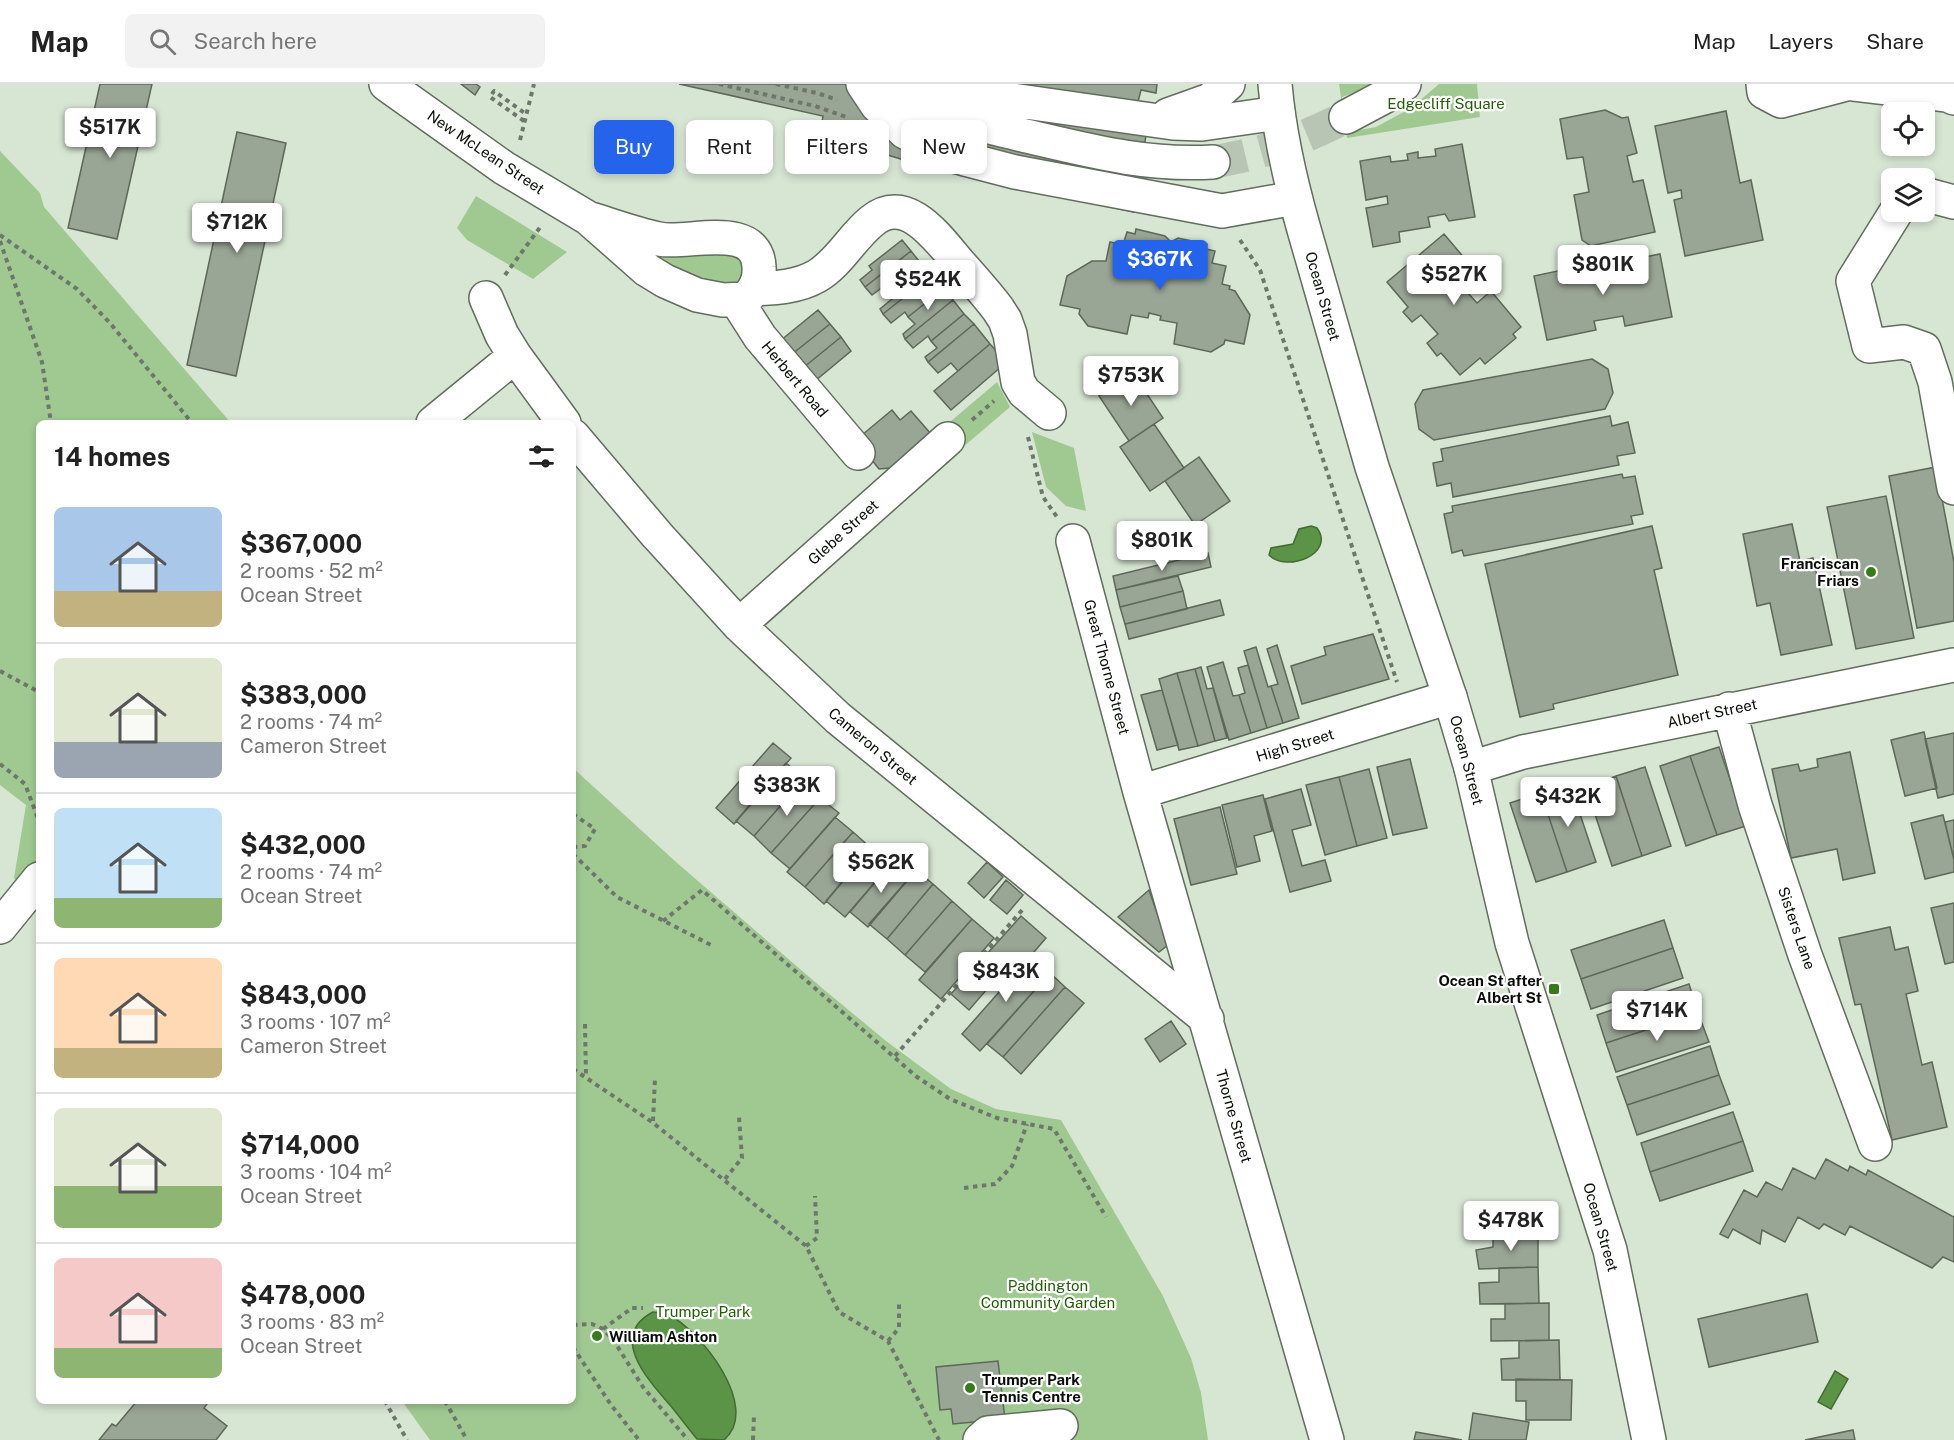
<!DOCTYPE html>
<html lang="en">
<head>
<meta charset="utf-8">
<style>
  :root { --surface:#fff; --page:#f2f2f2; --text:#222; --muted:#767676; --line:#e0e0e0; --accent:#2563eb }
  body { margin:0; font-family:"Public Sans",sans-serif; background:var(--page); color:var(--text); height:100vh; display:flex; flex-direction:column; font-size:22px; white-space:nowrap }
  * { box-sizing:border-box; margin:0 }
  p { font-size:20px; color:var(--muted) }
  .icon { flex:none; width:33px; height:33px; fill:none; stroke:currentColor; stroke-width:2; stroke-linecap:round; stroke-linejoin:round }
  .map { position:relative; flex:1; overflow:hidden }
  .drawer { position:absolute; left:36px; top:336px; width:540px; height:984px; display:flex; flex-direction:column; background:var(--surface); border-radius:9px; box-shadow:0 3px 9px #0003 }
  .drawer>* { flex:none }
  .guide { position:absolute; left:594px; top:36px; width:570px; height:54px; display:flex; gap:12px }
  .fabs { position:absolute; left:1881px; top:18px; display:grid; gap:12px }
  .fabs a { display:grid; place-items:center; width:54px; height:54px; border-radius:9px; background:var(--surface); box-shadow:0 3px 9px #0003; font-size:30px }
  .price { position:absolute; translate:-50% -51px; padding:0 14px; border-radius:6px; background:#fff; color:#222; font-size:20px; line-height:39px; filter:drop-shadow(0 2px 3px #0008) }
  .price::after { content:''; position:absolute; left:50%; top:36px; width:18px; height:14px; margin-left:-9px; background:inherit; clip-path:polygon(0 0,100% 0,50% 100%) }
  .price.selected { background:var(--accent); color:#fff }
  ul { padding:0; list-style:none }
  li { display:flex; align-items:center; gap:18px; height:150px; padding:0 18px }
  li+li { border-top:2px solid var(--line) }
  li span { display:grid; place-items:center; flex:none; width:168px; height:120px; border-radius:9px; color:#555 }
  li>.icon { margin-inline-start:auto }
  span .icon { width:72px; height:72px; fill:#fffc; stroke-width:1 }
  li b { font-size:26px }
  h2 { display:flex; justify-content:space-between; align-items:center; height:72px; padding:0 18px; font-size:26px }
  .chip { padding:0 21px; border-radius:9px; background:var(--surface); box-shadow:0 3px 9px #0003; font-size:21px; line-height:54px }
  .chip.selected { background:var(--accent); color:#fff }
  header { display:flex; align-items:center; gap:36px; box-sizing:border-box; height:84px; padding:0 30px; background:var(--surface); border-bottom:2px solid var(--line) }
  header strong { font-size:28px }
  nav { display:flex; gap:33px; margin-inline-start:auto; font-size:21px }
  .search { width:420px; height:54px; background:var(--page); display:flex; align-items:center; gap:15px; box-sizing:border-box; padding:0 21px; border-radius:9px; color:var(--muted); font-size:22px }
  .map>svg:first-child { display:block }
</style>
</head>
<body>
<header>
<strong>Map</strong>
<div class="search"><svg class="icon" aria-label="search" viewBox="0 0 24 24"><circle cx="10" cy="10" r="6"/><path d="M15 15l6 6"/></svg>Search here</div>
<nav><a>Map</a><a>Layers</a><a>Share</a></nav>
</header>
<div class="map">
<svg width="1954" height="1356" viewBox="0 0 1954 1356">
  <rect width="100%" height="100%" fill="#d7e5d3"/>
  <path fill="#a0c992" d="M1339,0H1371L1367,4L1342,13L1348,48L1376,43L1411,24L1439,0H1477L1480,33L1347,54Z
    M0,67L40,109L44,123L231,339H39V826L14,794L26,721L0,701Z
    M476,112L567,168L533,195L467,156L457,144Z
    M659,155H738L750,211L647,186Z
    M997,298L1010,323L949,375L931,354Z
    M1032,348L1074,364L1086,427L1066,422L1046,403Z
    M573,684L676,778L822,904L886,957L951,1005L996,1025L1061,1036L1163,1212L1191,1274L1201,1309L1208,1356H430L402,1317H573Z"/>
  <path fill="#5b9446" stroke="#426c33" stroke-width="1.5" d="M1311,442L1317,444C1336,470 1286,489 1269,471L1271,464L1293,460L1299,445Z
    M653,1228C657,1229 663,1228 667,1230C700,1245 762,1324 724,1356L697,1355C688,1344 679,1332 670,1321C649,1297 607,1252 653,1228Z
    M1835,1287L1848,1295L1831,1325L1818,1318Z"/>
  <path fill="#99a595" stroke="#5d6859" stroke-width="1.5" d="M100,0H152L117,155L68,144Z
    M461,0H476L480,3L475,11Z
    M679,0H1002L1080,16L1151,19L1134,128L936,86L820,50L823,32Z
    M1002,0H1157L1156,9L1141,6L1138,18Z
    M1605,26L1622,34L1628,33L1637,69L1627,72L1633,98L1643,96L1655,148L1591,162L1582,156L1574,111L1589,108L1583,73L1567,75L1560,35Z
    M1726,27L1740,99L1751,96L1763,156L1685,172L1674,116L1682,114L1681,106L1668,109L1655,42Z
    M237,48L286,59L236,292L187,281Z
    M1462,60L1475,133L1449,137L1445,130L1428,133L1430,143L1399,148L1400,158L1373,163L1366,124L1388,120L1387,112L1366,116L1360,77L1390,72L1391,78L1408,76L1407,70L1418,68V74L1436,72L1435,65Z
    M1136,145L1165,152L1171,158L1178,154L1207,160L1206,165L1215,167L1212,179L1226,182L1222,200L1230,202L1229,205L1235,207L1250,231L1244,260L1225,256L1224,260L1211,268L1174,260L1177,239L1160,236L1161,232L1149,229L1148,234L1131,231L1127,250L1088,242L1079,230L1080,225L1060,221L1067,192L1092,177H1106L1110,158L1123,161L1127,148L1135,150Z
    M1444,150L1482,195L1467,208L1477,219L1491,207L1521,243L1513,250L1516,254L1485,280L1480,274L1460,291L1441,269L1437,272L1427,259L1438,250L1421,231L1412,238L1403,228L1408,223L1387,198Z
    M902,156L911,167L865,203L860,196L872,186L869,182Z
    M911,167L923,182L887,209L883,203L872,211L865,203Z
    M1660,170L1672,233L1625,242L1623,232L1594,237L1596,246L1547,256L1534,192L1581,182L1589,190L1605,188L1614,179Z
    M923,182L932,191L883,230L880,225L892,215L887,209Z
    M932,191L943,205L908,233L905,228L891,239L883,230Z
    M943,205L953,216L905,255L903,250L915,240L908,233Z
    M953,216L964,230L931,257L928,252L913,264L905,255Z
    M818,226L830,240L787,274L775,261Z
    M964,230L974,240L928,278L925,273L937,264L931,257Z
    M830,240L841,253L798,288L787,274Z
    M974,240L990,260L958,287L951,279L938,289L928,278Z
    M841,253L851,267L809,302L798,288Z
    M990,260L1000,271L1002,282L951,326L934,307Z
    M1592,275L1608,285L1613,309L1605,325L1434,356L1419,345L1415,320L1423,306Z
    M1133,289L1163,334L1129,357L1099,312Z
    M892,326L900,336L911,327L931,350L891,384L879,385L856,356Z
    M1610,332L1612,342L1628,338L1635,369L1617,372L1619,381L1453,413L1451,399L1437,402L1433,379L1443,377L1441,365Z
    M1154,340L1184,384L1150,407L1120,363Z
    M1199,373L1230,417L1195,441L1165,397Z
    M1936,383L1954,478V537L1917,544L1889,392Z
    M1622,390L1623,394L1635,392L1643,430L1631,432L1633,440L1464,472L1462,466L1452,469L1444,430L1453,428L1452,422Z
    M1886,412L1914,554L1856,565L1827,423Z
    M1792,440L1800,477L1813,474L1832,561L1781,571L1770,519L1757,522L1743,450Z
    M1652,442L1662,484L1654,486L1678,591L1553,620L1554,625L1520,633L1485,480Z
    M1208,469L1211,483L1116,506L1113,492Z
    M1178,492L1183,507L1120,523L1116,506Z
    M1183,507L1187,525L1125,540L1120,523Z
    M1220,516L1224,531L1129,555L1125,540Z
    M1373,550L1389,595L1302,620L1291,582L1326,571L1324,563Z
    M1277,561L1299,634L1283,639L1271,602L1278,600L1267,565Z
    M1256,563L1268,603L1271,602L1283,639L1267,644L1244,567Z
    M1223,578L1233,612L1239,611L1251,649L1229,656L1207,583Z
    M1248,581L1267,644L1251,649L1239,611L1245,609L1238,584Z
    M1201,583L1207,605L1213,604L1227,654L1215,657L1195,585Z
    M1195,585L1215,657L1198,662L1177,589Z
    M1177,589L1198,662L1179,666L1159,595Z
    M1162,606L1178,661L1157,666L1141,611Z
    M1924,648L1937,704L1905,712L1891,656Z
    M1954,649V710L1938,714L1925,655Z
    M773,659L791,674L734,740L716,724Z
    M1719,663L1746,742L1717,751L1690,672Z
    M1850,668L1875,789L1843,796L1837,765L1791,774L1772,685L1798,680L1800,687L1818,683L1817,675Z
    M1690,672L1717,751L1686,762L1660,682Z
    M1410,675L1427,744L1393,751L1377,683Z
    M786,679L805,694L754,752L736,737Z
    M1645,683L1671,762L1642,772L1616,692Z
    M1369,685L1387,754L1357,762L1339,693Z
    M1616,692L1642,772L1612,782L1586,703Z
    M1339,693L1357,762L1325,771L1306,701Z
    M802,697L820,714L771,769L754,752Z
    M1570,700L1596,778L1567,788L1541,709Z
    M1301,705L1311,741L1292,746L1302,782L1325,776L1331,797L1290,808L1265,715Z
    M1541,709L1567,788L1536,798L1510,719Z
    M1263,711L1272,747L1254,752L1260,777L1237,783L1222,721Z
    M820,714L839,729L790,785L771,769Z
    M1220,723L1237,790L1191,801L1174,735Z
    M1943,731L1954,776V788L1925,795L1911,739Z
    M835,733L853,748L805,803L787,788Z
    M1954,736V776L1945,738Z
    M853,748L871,764L824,820L805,803Z
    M874,760L894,776L845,833L826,817Z
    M894,776L912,791L868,843L850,828Z
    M987,778L1003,793L984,814L968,799Z
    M916,786L933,800L887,855L869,840Z
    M1006,796L1023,811L1007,830L990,816Z
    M933,800L952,817L905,871L887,855Z
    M1149,806L1168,861L1159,868L1118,833Z
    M952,817L972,835L925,888L905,871Z
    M1954,819V878L1945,880L1931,824Z
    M1021,832L1046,854L1009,897L1001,889L969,926L951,910Z
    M972,835L994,854L941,915L919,896Z
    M1664,836L1673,864L1581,895L1571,866Z
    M1890,843L1895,866L1908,863L1918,907L1906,910L1922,981L1932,978L1947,1043L1892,1056L1861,920L1855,921L1839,854Z
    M1673,864L1683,894L1591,925L1581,895Z
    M1031,872L1050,889L980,967L962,950Z
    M1050,889L1065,903L1003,973L987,960Z
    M1689,900L1698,929L1606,959L1597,931Z
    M1065,903L1084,919L1021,990L1003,973Z
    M1698,929L1709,958L1616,988L1606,959Z
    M1171,937L1186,960L1160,978L1145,955Z
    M1710,962L1719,991L1627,1021L1617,993Z
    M1719,991L1730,1020L1637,1051L1627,1021Z
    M1733,1028L1743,1057L1650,1088L1641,1059Z
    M1743,1057L1753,1087L1660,1117L1650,1088Z
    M1826,1075L1848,1087L1850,1082L1866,1091L1868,1086L1954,1133V1178L1943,1173L1932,1184L1850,1142L1845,1151L1824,1140L1819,1145L1798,1133L1785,1158L1762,1146L1760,1160L1733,1145L1728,1154L1720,1150L1744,1106L1757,1113L1766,1098L1782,1106L1793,1084L1815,1095Z
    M1538,1147V1183L1479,1185L1476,1166L1493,1163V1154Z
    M1538,1183L1539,1219L1480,1220L1479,1199L1499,1198V1184Z
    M1807,1210L1818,1258L1709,1283L1698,1235Z
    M1549,1219V1256L1491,1257V1235H1505V1220Z
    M1559,1256L1560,1296H1502L1501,1275L1519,1274V1257Z
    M998,1277L1005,1335L953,1340L951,1325L940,1326L936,1283Z
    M1516,1295L1572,1296L1571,1336H1526V1317H1516Z
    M137,1317H203L207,1320L204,1324L227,1342L216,1356H99L112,1340L116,1342Z
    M1473,1329L1529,1338L1526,1356H1469Z
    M1853,1346L1855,1356H1805Z
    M1416,1348L1462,1356H1414Z"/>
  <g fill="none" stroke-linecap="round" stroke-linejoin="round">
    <path stroke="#b8c5b5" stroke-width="33" stroke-dasharray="33 16" stroke-linecap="butt" d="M1213,78C1264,69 1299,57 1346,33"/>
    <g stroke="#616d5d" stroke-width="36">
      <path id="minor" d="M386,0L504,84L588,134L647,186L665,197L697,211L723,216L745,215C755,207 760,195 759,183C757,136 687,161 659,155C635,150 611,141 588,134
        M863,0L877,21L905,48L934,64L965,75L1015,88L1222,127L1295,114
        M915,0L963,9L1173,39L1202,40L1278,29
        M1763,0L1764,8L1781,17L1846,0
        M1854,0L1947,11L1954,14
        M886,6C928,31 975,39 1022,51C1087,66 1144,82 1213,78
        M1168,31L1210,16L1228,0
        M1346,33L1391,9L1404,0
        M1924,114L1931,112L1954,118
        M1896,128L1853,197L1869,262L1904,258L1924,265L1935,298L1954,404
        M754,205C775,204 798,203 817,192C839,179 852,153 872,137C907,108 939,156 960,180C973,195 986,209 998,225L1005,236L1010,250L1018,298L1024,308L1049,329
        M486,214L502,251L515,272L564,339
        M737,217L760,253L858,369
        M433,339L515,272
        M573,352L657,451L739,541L838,634L1207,935
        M1073,457L1140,708L1327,1356
        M739,541L948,355
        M1729,625L1755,721L1805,871L1875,1060
        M1471,684L1523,668L1954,581
        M1140,708L1450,613
        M0,843L39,795
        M980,1356L988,1349L1061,1342"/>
    </g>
    <g stroke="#616d5d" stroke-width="36">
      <path id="major" d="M1275,0C1279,48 1290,96 1303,142L1372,383L1450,613L1471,684L1512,859L1610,1166L1649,1356"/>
    </g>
    <path stroke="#6e776c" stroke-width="4" stroke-dasharray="4.5 4.5" stroke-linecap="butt" d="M719,0L815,22L846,33
      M776,0L817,9L837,16
      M524,37L490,13L494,7L526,30
      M520,56L534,0
      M0,151L77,205L110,239L192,339
      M1240,156L1260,186L1397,598
      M0,157L42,278L51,339
      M505,191L541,142
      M972,336L994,317
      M1028,353L1043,413L1057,433
      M39,481V523
      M0,587L39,608
      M0,680L25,700L39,737
      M573,730L595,745L585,762L573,763
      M573,770L617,813L711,861
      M663,837L702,806L917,993L950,1015L997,1034L1054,1045L1106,1133
      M585,940L586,993
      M895,972L1023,825
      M573,985L652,1038L806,1162L839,1228L888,1257L939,1356
      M653,1037L655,994
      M725,1095L742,1074L739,1033
      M964,1104L995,1100L1012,1082L1027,1040
      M806,1162L817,1154L815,1112
      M573,1241L592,1240L603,1245L614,1257L643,1303L688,1356
      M603,1245L632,1224H643
      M888,1257L899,1244V1218
      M573,1263L611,1321L639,1356
      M388,1317L386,1319L407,1356
      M445,1317L467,1356
      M753,1356L754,1331"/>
    <use href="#minor" stroke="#fff" stroke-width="33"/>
    <use href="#major" stroke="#fff" stroke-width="33"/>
  </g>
  <g fill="#387b1b" stroke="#fff" stroke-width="2">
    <circle cx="1871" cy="488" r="6"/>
    <rect x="1548" y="899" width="12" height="12" rx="3"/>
    <circle cx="597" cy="1252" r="6"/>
    <circle cx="970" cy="1304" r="6"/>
  </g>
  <g text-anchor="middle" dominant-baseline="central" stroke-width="4.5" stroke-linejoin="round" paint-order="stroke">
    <g font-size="15" fill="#245b07" stroke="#fff">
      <text x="1446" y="19">Edgecliff Square</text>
      <text x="1048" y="1201">Paddington<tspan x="1048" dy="17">Community Garden</tspan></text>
      <text x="703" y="1227">Trumper Park</text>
    </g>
    <g font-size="15" fill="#090d08" stroke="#fff">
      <text transform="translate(486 68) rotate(34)">New McLean Street</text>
      <text transform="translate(1323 212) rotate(74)">Ocean Street</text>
      <text transform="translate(795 295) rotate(50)">Herbert Road</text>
      <text transform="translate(843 448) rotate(-42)">Glebe Street</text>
      <text transform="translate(1107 583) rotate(75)">Great Thorne Street</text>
      <text transform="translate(1712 629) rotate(-12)">Albert Street</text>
      <text transform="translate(1295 661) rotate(-17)">High Street</text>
      <text transform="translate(873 662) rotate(40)">Cameron Street</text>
      <text transform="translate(1467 676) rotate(75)">Ocean Street</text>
      <text transform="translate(1797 844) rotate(71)">Sisters Lane</text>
      <text transform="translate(1234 1032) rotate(74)">Thorne Street</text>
      <text transform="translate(1601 1143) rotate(74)">Ocean Street</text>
    </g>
    <g font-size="15" font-weight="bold" fill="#090d08" stroke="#fff" text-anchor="end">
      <text x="1859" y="479">Franciscan<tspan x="1859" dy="17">Friars</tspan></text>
      <text x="1542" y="896">Ocean St after<tspan x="1542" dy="17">Albert St</tspan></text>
      <text x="609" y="1252" text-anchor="start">William Ashton</text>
      <text x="982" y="1295" text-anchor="start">Trumper Park<tspan x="982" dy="17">Tennis Centre</tspan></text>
    </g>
  </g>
</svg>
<div class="fabs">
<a><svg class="icon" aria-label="locate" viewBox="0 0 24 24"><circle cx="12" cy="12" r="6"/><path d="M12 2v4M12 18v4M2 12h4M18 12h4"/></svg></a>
<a><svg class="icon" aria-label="layers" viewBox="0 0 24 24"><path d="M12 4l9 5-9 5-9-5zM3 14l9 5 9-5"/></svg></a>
</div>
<b class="price" style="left:110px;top:75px">$517K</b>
<b class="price" style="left:237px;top:170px">$712K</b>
<b class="price selected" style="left:1160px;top:207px">$367K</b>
<b class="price" style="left:1603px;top:212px">$801K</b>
<b class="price" style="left:1454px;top:222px">$527K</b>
<b class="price" style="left:928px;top:227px">$524K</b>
<b class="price" style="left:1131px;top:323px">$753K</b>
<b class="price" style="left:1162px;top:488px">$801K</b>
<b class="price" style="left:787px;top:733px">$383K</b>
<b class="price" style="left:1568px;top:744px">$432K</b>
<b class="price" style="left:881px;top:810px">$562K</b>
<b class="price" style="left:1006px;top:919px">$843K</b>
<b class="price" style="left:1657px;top:958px">$714K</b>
<b class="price" style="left:1511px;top:1168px">$478K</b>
<div class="guide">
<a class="chip selected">Buy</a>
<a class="chip">Rent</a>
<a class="chip">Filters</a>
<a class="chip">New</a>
</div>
<section class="drawer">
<h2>14 homes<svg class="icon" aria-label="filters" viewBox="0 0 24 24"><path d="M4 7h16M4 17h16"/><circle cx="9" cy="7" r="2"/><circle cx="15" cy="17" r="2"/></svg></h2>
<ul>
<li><span style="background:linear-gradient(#a9c7e8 70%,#c2b280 0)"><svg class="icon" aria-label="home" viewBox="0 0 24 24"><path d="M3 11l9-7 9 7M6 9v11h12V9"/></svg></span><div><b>$367,000</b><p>2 rooms · 52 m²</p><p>Ocean Street</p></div></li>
<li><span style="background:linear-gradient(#dfe7d0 70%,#9aa5b1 0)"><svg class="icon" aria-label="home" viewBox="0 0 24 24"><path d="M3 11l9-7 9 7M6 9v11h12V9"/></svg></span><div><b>$383,000</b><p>2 rooms · 74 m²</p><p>Cameron Street</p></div></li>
<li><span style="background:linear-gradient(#bfe0f5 75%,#8fb573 0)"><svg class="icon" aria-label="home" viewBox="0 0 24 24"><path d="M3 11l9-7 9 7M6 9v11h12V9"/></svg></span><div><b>$432,000</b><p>2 rooms · 74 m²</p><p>Ocean Street</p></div></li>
<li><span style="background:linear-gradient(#ffd9b3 75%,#c2b280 0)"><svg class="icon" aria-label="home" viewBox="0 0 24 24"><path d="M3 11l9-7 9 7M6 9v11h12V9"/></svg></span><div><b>$843,000</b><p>3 rooms · 107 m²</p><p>Cameron Street</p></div></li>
<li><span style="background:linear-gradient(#dfe7d0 65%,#8fb573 0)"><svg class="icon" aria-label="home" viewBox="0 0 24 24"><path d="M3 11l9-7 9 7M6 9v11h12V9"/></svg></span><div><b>$714,000</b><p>3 rooms · 104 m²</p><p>Ocean Street</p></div></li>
<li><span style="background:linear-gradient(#f6c9c9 75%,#8fb573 0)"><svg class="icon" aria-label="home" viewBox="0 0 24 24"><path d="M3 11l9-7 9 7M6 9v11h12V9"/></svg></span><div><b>$478,000</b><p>3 rooms · 83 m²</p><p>Ocean Street</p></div></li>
</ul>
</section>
</div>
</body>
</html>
